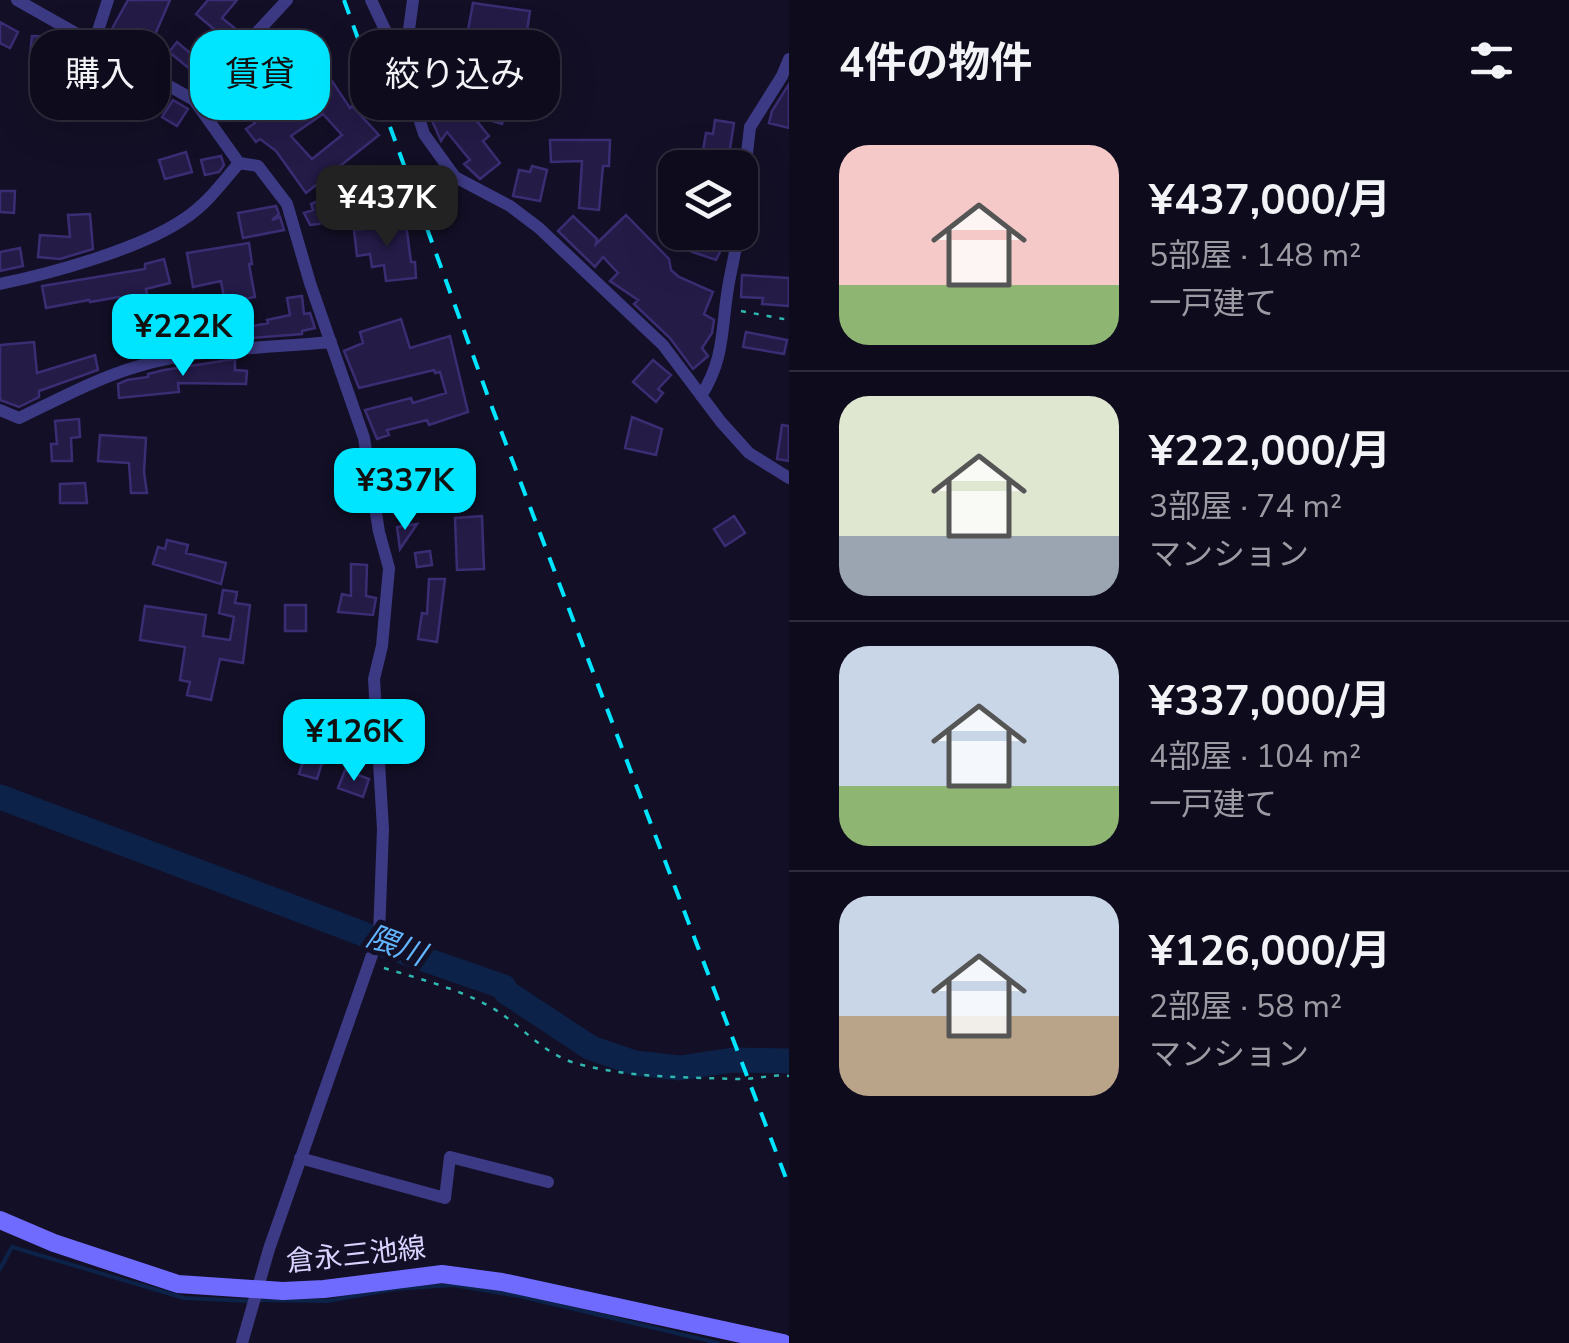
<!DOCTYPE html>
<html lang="ja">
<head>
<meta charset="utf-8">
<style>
  :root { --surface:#0e0b1c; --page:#171425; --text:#f1f3f6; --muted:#9b9ba3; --line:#2e2b3b; --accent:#00e5ff }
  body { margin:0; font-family:"Nunito Sans","Noto Sans JP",sans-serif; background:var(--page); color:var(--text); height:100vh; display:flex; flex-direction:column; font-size:38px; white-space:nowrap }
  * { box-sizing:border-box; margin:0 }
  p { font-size:32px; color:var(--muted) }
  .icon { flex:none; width:55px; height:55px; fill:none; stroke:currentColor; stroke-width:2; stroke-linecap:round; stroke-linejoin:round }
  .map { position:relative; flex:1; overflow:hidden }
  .side { display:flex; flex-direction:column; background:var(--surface); width:780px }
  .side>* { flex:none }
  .top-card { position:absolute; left:30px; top:30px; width:608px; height:90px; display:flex; gap:20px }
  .fabs { position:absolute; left:658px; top:150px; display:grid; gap:20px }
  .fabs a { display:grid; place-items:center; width:100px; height:100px; border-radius:20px; background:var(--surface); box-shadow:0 10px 40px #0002,0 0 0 2px var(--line); font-size:50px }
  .price { position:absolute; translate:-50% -85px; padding:0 22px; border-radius:20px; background:var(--accent); color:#111; font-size:32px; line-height:65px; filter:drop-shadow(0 2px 5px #0008) }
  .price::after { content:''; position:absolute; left:50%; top:60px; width:30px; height:22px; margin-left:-15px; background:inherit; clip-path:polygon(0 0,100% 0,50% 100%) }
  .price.selected { background:#222; color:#fff }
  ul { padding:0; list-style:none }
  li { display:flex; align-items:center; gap:30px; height:250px; padding:0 50px }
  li+li { border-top:2px solid var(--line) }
  li span { display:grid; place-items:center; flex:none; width:280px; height:200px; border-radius:30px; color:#555 }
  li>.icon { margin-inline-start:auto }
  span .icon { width:120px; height:120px; fill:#fffc; stroke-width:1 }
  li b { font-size:42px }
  h2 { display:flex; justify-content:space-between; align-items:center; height:120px; padding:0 50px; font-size:42px }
  .tag { padding:0 35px; border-radius:30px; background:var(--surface); box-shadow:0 10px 40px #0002,0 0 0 2px var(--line); font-size:35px; line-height:90px }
  .tag.selected { background:var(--accent); color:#111 }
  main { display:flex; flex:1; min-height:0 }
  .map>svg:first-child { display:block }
</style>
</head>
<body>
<main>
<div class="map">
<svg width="789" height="1343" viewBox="0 0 789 1343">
  <rect width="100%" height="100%" fill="#130f26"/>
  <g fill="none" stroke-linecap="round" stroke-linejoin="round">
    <path stroke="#0c2248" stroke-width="4" d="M0,1269L12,1247L184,1298L249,1301
      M259,1300L327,1301L395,1289L453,1285L519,1296L718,1343"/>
    <path stroke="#0c2248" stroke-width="25" d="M0,797L361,933L389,947L504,987L506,992L591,1048L635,1063L680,1068L733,1060L789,1061"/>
  </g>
  <path fill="#241b47" stroke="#3b2d73" stroke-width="2.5" fill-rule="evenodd" d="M128,0H170L154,37L164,42L153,61L108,36Z
    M208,0H237L222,18L242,34L201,78L169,52L177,42L196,58L214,37L211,35L215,30L196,14Z
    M473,3L530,11L525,44L502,124L472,115L489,136L483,141L500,163L480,179L464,164L470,160L447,132L441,141L426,107L435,96L445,104L449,87H453L457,72L460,73Z
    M0,22L18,32L10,48L0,43Z
    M424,30L446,34L442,50L423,54L424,48L421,46Z
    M32,36L62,37L75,44L72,58L30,54Z
    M318,45L326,59L273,89L285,108L297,100L299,104L332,81L350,108L352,106L379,135L306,193L276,151L260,139L256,142L246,129L255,123L230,86L259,67L262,72L295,47L299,52L307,46L310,50ZM323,114L342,135L312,159L291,136Z
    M421,64L432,66L422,96L415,72Z
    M133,77L155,89L146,104L124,91Z
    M789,84V128L769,123L772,111Z
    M173,100L188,109L177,126L162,117Z
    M715,120L734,123L727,168H696L697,155L702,156L706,133L713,134Z
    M550,140H610L609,166H603L599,210L579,208L582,161L551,162Z
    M186,152L192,172L165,179L159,160Z
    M221,156L224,165L219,172L205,175L201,160Z
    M532,166L547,170L540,201L513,196L519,170L530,172Z
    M384,171L393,193L319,224L310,225L304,213L313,210L311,204Z
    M0,191H15L14,213L0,212Z
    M276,206L279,214L272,220L280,217L284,230L243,238L238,213Z
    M90,214L93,249L60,259L38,257L40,235L70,237L68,215Z
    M626,215L669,259L671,270L679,277L713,292L704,314L714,320L712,333L702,348L708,356L693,369L670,338L634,304L638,300L610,281L618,273L603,257L595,267L558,231L573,216L597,239L596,244Z
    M406,224L411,262H415L416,278L386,281L384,265L372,267L370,254L357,256L354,230Z
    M682,234L722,248L716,260L678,247Z
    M249,243L252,264H249L255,297L225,303L221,281L193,287L187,253Z
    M20,248L23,266L0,271V252Z
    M164,259L170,283L146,289L148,299L121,306L119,297L90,302L89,300L46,308L42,286L145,269V264Z
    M742,275L789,278V306L762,304L763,298L741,297Z
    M302,296L304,314L310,313L315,328L302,331V334L188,343L145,352L140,333L218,323L219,333L268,323L267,320L290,315L287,298Z
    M401,319L410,348L450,336L468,412L429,425L427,420L387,430L389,435L377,439L365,410L411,398L413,403L446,393L440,372L435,373L434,370L359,388L344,351L363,343L360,332Z
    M746,332L787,340L784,354L743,347Z
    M34,342L37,373L95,355L98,370L39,391V397L19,407L0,400V345Z
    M235,359V370L247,371L246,384L178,383L179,392L119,398L118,384L127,380L148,377V374L164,370Z
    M653,360L671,375L658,389L663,393L656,402L633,382Z
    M632,417L662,429L656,455L625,448Z
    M79,419L80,437L71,438L72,461H52L51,444H57L55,421Z
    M782,425L789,426V461L777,459Z
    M100,435L146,438L144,472L147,493H131L129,463L98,461Z
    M85,483L87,503H60V484Z
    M482,516L484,569L457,570L455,518Z
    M734,516L745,533L725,546L714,529Z
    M417,524L400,549L397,527Z
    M167,540L188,545L186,553L226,563L221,584L153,564L158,547L165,549Z
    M430,551L432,565L417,567L415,553Z
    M351,564L367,565L366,596L376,598L373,615L338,612L342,594L351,596Z
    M429,579H445L437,642L418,639L422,613L427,614Z
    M223,590L237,592L235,603L250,605L243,663L220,659L211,700L187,695L190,682L180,680L185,647L140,640L145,606L206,615L203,636L230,640L234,617L219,613Z
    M285,605H306V631H285Z
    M305,755L323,760L317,779L299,774Z
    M345,770L369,779L363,797L338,788Z"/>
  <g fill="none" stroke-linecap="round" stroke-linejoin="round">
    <path stroke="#2fb8b0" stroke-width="2.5" stroke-dasharray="5 8" stroke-linecap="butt" d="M741,311L789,320
      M384,968C423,980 464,990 499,1012C524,1029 545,1054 575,1063C628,1078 682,1077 736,1079C754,1080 770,1074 789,1076"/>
    <path stroke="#3d3a85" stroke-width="12" d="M17,0L194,100L239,163L258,166L287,204L310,283L364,438L379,532L389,568L382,646L374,679L383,829L379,935L269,1249L242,1343
      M371,0L404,70L424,134L455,177L510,206L539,228L663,345L721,422L749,453L789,478
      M94,43L108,0
      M404,67L413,0
      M194,100L287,0
      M740,214L750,127L782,76L789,59
      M0,284C53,273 140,249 184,219C207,204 222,183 239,163
      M701,396C725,358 721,330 728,288C731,269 736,252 738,232
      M0,410L19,418C59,399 97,378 139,366C200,348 268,348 331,342
      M300,1158L445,1198L450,1157L548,1182"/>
    <path stroke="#6f6bff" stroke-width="18" d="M0,1220L54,1243L178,1284L283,1291L324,1289L442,1274L502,1282L783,1343"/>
    <path stroke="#00e5ff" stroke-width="4" stroke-dasharray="15 12" stroke-linecap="butt" d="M344,0L490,402L789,1186"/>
  </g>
  <g text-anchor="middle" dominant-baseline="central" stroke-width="10" stroke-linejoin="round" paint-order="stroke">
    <g font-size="28" fill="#d9d4ff" stroke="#130f26">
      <text transform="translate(356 1255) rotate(-6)">倉永三池線</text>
    </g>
    <g font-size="30" font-style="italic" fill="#62b6ff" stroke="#130f26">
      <text transform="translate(396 946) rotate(21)">隈川</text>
    </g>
  </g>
</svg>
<div class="fabs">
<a><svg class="icon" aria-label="layers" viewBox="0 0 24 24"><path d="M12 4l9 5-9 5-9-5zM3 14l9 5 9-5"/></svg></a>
</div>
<b class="price selected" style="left:387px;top:250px">¥437K</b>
<b class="price" style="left:183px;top:379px">¥222K</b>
<b class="price" style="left:405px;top:533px">¥337K</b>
<b class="price" style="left:354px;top:784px">¥126K</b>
<div class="top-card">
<a class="tag">購入</a>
<a class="tag selected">賃貸</a>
<a class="tag">絞り込み</a>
</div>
</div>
<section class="side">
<h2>4件の物件<svg class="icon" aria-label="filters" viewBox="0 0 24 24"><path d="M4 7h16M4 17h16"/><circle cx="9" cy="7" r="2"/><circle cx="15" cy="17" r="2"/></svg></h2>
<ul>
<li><span style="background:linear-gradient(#f6c9c9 70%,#8fb573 0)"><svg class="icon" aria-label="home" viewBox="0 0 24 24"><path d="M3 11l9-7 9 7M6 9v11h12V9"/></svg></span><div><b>¥437,000/月</b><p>5部屋 · 148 m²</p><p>一戸建て</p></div></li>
<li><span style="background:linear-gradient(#dfe7d0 70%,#9aa5b1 0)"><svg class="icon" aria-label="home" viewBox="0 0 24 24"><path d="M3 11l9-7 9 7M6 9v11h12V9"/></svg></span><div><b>¥222,000/月</b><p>3部屋 · 74 m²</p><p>マンション</p></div></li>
<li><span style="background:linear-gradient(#c9d6e8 70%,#8fb573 0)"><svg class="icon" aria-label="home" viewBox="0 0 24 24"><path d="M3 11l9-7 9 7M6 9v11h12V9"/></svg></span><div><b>¥337,000/月</b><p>4部屋 · 104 m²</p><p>一戸建て</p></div></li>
<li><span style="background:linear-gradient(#c9d6e8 60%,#b9a48a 0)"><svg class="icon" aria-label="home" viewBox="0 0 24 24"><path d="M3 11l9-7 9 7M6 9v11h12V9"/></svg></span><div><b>¥126,000/月</b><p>2部屋 · 58 m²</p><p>マンション</p></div></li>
</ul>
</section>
</main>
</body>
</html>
